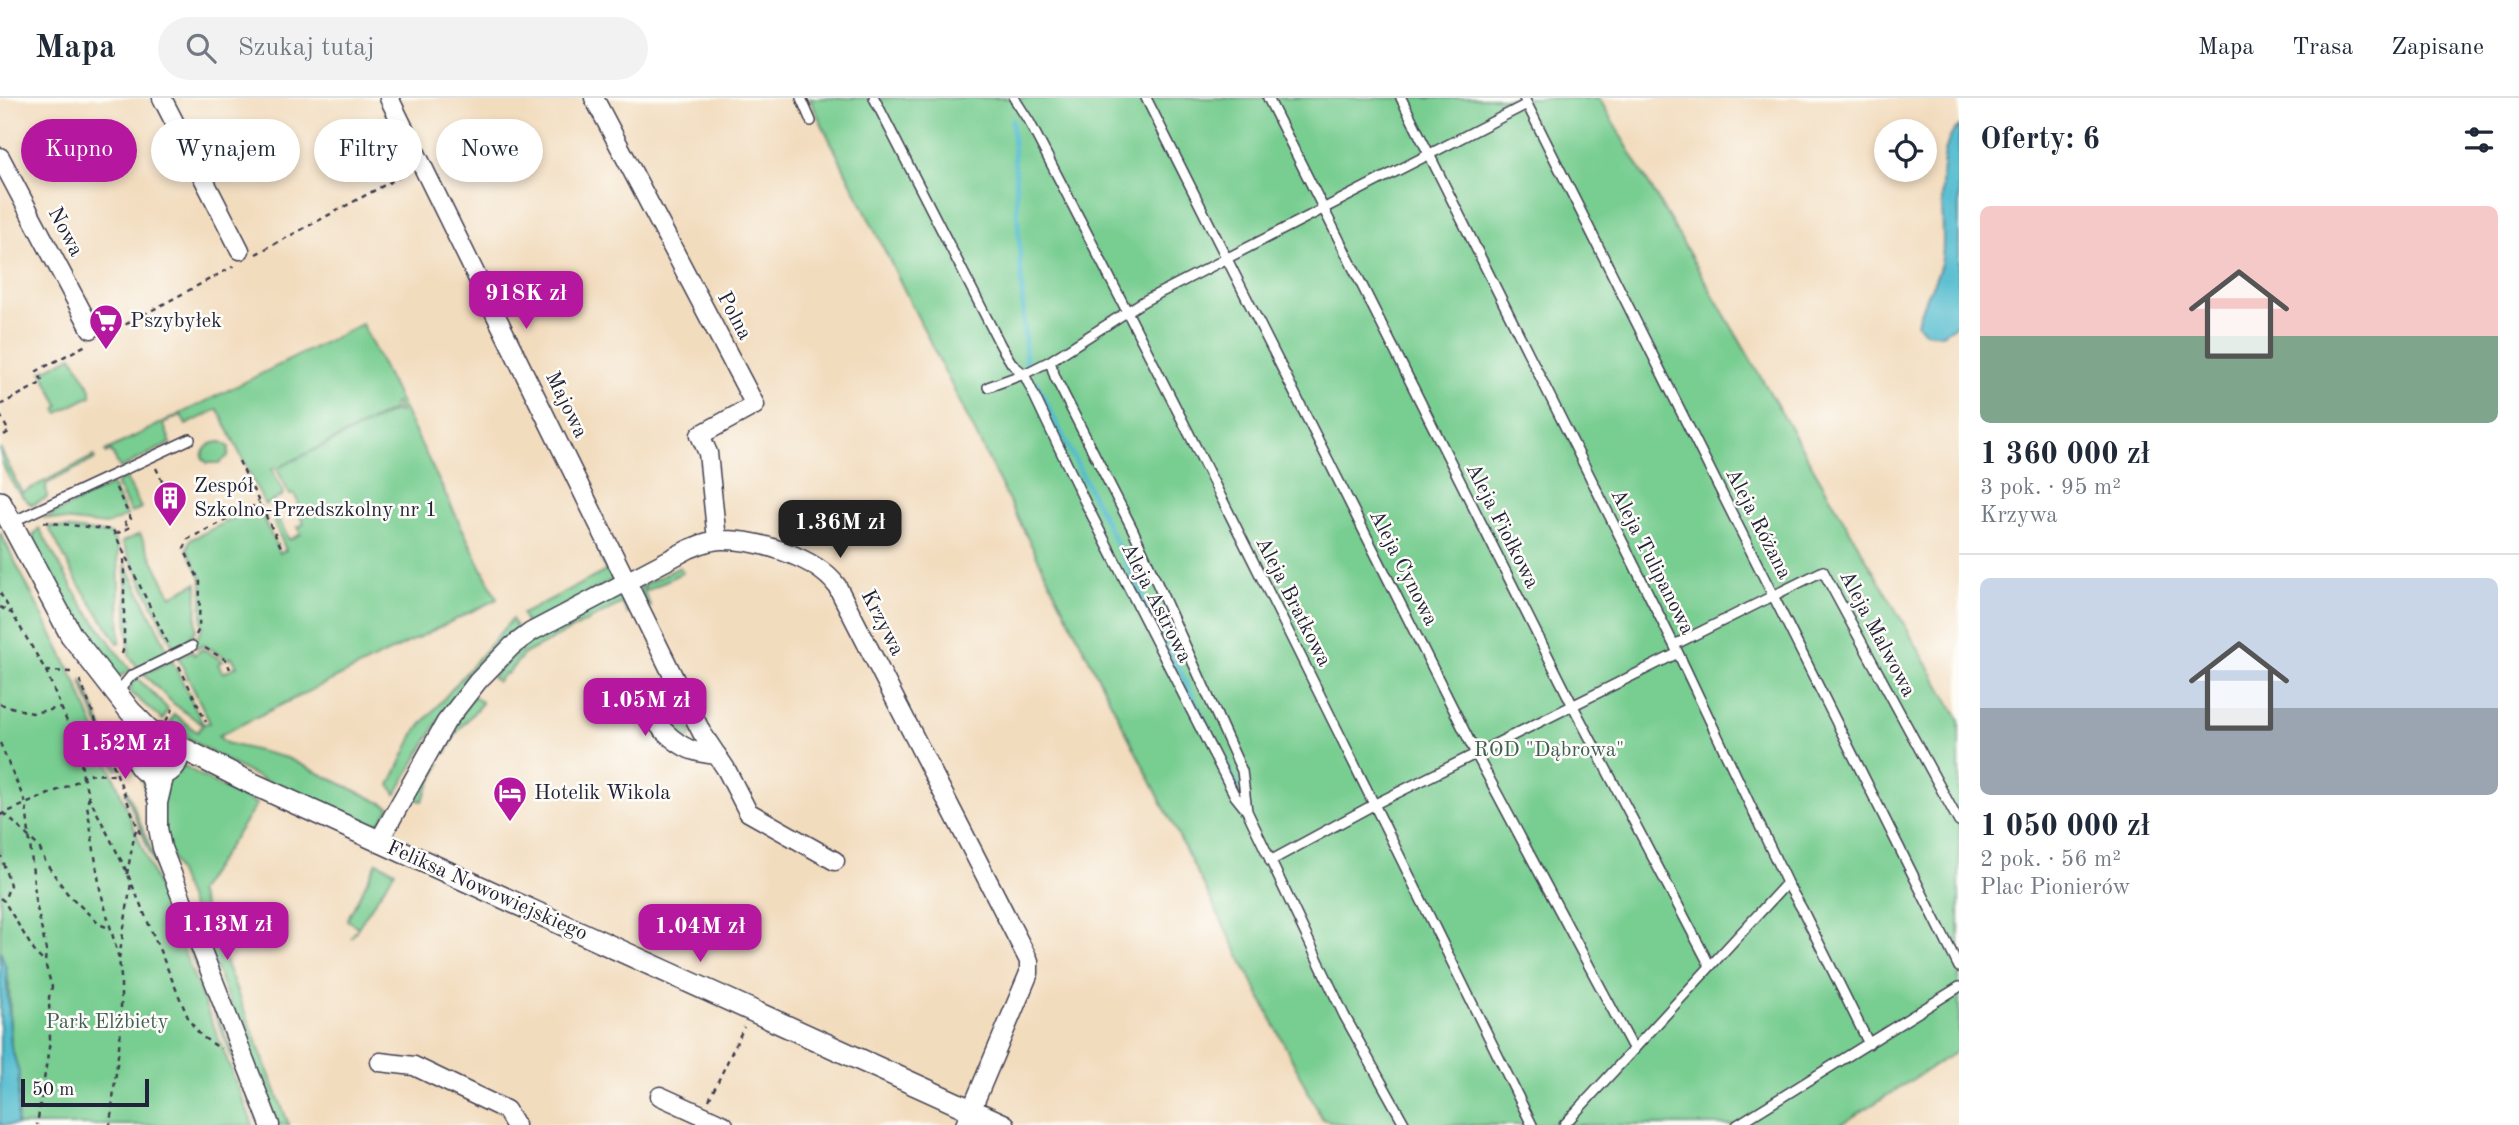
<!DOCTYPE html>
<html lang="pl">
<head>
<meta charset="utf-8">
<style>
  :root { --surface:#fff; --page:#f2f2f3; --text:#1f2937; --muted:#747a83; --line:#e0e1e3; --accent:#b5179e }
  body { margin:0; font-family:"Old Standard TT",serif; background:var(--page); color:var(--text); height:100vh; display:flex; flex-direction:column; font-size:26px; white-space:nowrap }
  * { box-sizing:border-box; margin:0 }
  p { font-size:23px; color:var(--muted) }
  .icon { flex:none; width:38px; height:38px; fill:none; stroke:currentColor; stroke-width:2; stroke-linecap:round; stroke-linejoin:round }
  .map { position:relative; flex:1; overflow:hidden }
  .drawer { display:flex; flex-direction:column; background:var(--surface); width:560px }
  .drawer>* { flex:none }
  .guide { position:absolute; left:21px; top:21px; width:665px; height:63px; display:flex; gap:14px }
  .fabs { position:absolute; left:1874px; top:21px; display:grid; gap:14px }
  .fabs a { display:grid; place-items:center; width:63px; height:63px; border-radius:50%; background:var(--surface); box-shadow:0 4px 10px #0003; font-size:35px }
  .scale { position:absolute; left:21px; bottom:18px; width:128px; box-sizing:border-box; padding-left:7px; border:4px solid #22223b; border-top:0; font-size:19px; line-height:24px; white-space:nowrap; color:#22223b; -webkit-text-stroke:5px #fdfcf7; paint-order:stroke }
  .price { position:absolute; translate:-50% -60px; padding:0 16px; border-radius:14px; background:var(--accent); color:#fff; font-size:23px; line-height:46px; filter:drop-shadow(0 2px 4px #0008) }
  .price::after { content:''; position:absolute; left:50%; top:42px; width:21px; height:16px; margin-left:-10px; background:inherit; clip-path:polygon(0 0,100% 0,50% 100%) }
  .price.on { background:#222; color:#fff }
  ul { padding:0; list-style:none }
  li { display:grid; align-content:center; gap:14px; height:371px; padding:0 21px }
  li+li { border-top:2px solid var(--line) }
  li span { display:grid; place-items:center; height:217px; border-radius:10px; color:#555 }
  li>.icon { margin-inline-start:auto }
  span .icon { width:126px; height:126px; fill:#fffc; stroke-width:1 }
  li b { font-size:30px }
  h2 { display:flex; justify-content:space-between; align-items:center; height:84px; padding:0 21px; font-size:30px }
  .pill { padding:0 24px; border-radius:32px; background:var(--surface); box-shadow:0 4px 10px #0003; font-size:24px; line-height:63px }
  .pill.on { background:var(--accent); color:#fff }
  header { display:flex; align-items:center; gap:42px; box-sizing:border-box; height:98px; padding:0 35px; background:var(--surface); border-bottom:2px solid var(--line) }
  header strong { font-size:33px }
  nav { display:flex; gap:38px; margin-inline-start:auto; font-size:24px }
  .search { width:490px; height:63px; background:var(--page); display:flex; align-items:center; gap:18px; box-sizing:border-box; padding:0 24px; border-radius:38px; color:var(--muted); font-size:26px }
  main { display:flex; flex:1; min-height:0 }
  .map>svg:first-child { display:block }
</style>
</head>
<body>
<header>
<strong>Mapa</strong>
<div class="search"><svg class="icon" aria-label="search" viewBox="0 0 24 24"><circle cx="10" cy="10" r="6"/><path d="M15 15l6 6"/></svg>Szukaj tutaj</div>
<nav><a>Mapa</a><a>Trasa</a><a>Zapisane</a></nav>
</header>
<main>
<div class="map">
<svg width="1959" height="1027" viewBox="0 0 1959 1027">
  <rect width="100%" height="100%" fill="#fdfcf7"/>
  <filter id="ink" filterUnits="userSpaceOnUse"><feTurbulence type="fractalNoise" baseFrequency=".0143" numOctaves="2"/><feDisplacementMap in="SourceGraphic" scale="14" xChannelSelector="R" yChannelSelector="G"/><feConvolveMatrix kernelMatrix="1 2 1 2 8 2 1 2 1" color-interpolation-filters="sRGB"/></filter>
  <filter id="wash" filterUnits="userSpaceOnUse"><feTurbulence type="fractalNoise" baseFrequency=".00686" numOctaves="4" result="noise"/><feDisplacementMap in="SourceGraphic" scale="28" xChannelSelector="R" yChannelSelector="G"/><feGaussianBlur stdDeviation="1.57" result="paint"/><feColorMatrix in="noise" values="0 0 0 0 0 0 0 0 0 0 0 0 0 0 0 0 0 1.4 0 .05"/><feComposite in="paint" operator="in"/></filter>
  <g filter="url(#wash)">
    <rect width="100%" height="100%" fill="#f2dcbe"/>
    <path fill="#78cd91" stroke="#4d7866" stroke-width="2" fill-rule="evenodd" d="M809,0H1599L1959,621V952L1840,1027H1344L1322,1021L1012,409Z
      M362,226L497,501L218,638L226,645L287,660L390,709L382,722L369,730C301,699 230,671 169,627L174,616L197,634L203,627L174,606L143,576L172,562L203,626L210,625L178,559L192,553L194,557L203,551L223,563L218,566L223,575L237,568L232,559L228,561L204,547L197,550L194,544L202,531V482L187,451L190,442L252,411L260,414L280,455L286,452L272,420L277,417L289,442L301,436L298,429L304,426L296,409L299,406L294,396L290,397L276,369L272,371L283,395L282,398L265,407L218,311L186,327L181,317L163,325L171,345L120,370L111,353L106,355L105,353ZM396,305L400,314L397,315L396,312L280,369L395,311L393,307Z
      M72,258L91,291V298L58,315L56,311L59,308L42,274Z
      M222,344L229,349L228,358L219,365H207L202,359C204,348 212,344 222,344Z
      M0,350L22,395L94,358L95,361L46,386L47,400L32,407C17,396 0,370 0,350Z
      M126,380L141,410L131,415L117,387V384Z
      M111,387L127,418L106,427L45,420Z
      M48,428L111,436L118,450L120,544L118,545L78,485Z
      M39,430L80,503L131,573L120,578L113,577L78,532L29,444Z
      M0,434L76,584L253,1027H17L19,975L11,948L9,886L0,852Z
      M140,436L171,498L197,485L196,532L188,542L189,545L175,552L122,444Z
      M607,457L615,476L612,482L527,528L522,516L606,473L601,461Z
      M125,464L169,555L138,570L129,557Z
      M680,469L683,474L647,493L645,490L643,491L651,509L646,508L638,490Z
      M622,496L626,499L632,510L628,516L622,505L524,556L507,576L505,575L497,584L492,579L530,543Z
      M512,521L518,533L440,620L396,696L390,687L415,634Z
      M136,579L168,611L163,622L130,594L131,585Z
      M82,581L119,671L116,672L82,586Z
      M474,598L482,605L457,634L446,655L437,651Z
      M673,604H678L692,635L690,640L686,641L664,620L662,614L667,606Z
      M170,660L221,689L257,706L198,794L289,1027H278L141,681L148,678L151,668Z
      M431,662L440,666L422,703L411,700Z
      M127,692L241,975L259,1027L125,693Z
      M377,764L395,773L351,840L358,829L347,822Z"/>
    <path fill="#52bccf" stroke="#3a6f85" stroke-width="2" d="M1959,28V225L1942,236L1924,234L1917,226C1921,202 1939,183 1942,160C1947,127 1931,50 1959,28Z
      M0,852L6,870L11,948L19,975L17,1027H0Z"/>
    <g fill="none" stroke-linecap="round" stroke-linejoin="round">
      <path stroke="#52bccf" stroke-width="5" d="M1012,22L1026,264
        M1036,284L1238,690"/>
    </g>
  </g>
  <g filter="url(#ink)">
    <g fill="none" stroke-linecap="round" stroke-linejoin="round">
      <g stroke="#413e4f" stroke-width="12">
        <path id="service" d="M801,0L811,23
          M874,0L1001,248L1012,266L1024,276L1083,400L1235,698L1247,713L1344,917L1405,1027
          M1014,0L1030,25C1202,356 1367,691 1532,1027
          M1146,0L1476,656L1634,952
          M1268,0L1573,608L1710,868
          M1401,0L1678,555L1787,785L1802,811L1869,946
          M1524,0L1959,869
          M1050,263L1055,279L1133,432L1242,673L1247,713
          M988,289L1024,276L1050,263L1144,203L1527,6
          M12,424L190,341
          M1674,547L1823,473L1959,724
          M117,595L131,578L192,548
          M1270,763L1375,706L1678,555
          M1564,1027L1787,785
          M1737,1027L1959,889"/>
      </g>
      <g stroke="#413e4f" stroke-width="21">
        <path id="minor" d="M162,0L240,152
          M389,0L678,588L702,635L726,671L748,714L835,763
          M594,0L755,307L700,337L708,355L717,442
          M0,59L91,231
          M678,588C672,594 657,602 654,611C650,626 678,646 689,651C698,655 707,656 717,657
          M149,675L158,705V730L162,750L270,1027
          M158,705L165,675
          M379,743L446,624L478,583L512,548L531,534L689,451C699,447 709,442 721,442C756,441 816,459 837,488L1029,863V875L965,1027
          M380,964L414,968L506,1012L515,1027
          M660,998L724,1027"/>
      </g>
      <g stroke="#413e4f" stroke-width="24">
        <path id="tertiary" d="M0,404L71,537L130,613L153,636
          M136 656a21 21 0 1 1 42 0a21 21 0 1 1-42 0Z
          M176,647L251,685L1004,1027"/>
      </g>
      <path stroke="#413e4f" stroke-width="2.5" stroke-dasharray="5 5" stroke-linecap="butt" d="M256,156L407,75
        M108,236L234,168
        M0,307L43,284L37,273L86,247
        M0,317L9,334L0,339
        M239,363L282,451
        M156,370L168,395
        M116,390L131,421L125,424L128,430
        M44,424L113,432L168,546
        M116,436L132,428
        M0,495L46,573L80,655L83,679L88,676L116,677
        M0,509L11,515
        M196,537L199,531L200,484L184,451L188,441L260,405
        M205,550L226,562L230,571
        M122,556L124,549V453
        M179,568L206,624
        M46,573L74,574
        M80,582L141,738
        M0,606L32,615L61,610
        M166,623L173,611
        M0,645L26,706L36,805L46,852L45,865L52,889L49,899L50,943L37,1027
        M89,699L87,707L100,791L119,861L121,879V931L110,1027
        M4,715L39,749L46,765L67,795L99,826L111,831
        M0,717L72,686L83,679L89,699L126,772L189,922L201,938L221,951
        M0,755L10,787L4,803
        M127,776L135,734L137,732
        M0,800L4,803L36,856L43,863
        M119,861L131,785
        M709,1002L744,929"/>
      <use href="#service" stroke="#fff" stroke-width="9"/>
      <use href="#minor" stroke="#fff" stroke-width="18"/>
      <use href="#tertiary" stroke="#fff" stroke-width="21"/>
    </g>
  </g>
  <defs>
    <g id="supermarket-pin" transform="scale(1.75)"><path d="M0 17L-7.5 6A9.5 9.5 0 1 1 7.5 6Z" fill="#b5179e" stroke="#fdfcf7"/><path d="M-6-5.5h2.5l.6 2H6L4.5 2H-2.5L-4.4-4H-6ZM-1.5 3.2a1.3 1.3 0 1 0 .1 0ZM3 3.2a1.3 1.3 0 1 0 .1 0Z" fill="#fff"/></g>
    <g id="building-pin" transform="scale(1.75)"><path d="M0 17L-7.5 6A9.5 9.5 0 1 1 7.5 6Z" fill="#b5179e" stroke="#fdfcf7"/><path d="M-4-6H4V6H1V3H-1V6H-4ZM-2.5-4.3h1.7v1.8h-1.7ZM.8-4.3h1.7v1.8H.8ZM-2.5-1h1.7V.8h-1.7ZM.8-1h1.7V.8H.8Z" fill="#fff"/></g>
    <g id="hotel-pin" transform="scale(1.75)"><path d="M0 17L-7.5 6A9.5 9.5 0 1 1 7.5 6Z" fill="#b5179e" stroke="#fdfcf7"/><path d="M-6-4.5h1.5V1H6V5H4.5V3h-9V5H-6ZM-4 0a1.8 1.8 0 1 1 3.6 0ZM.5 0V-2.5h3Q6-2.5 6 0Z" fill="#fff"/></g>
  </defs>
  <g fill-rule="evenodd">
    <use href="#supermarket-pin" x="106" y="223"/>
    <use href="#building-pin" x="170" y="400"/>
    <use href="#hotel-pin" x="510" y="695"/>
  </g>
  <g text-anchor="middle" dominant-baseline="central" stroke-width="5" stroke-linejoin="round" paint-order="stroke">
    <g font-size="21" fill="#22223b" stroke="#fdfcf7">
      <text transform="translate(65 134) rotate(62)">Nowa</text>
      <text transform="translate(734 218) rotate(62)">Polna</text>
      <text transform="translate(566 307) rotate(64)">Majowa</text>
      <text transform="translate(1758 426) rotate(63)">Aleja Różana</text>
      <text transform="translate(1502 428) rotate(63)">Aleja Fiołkowa</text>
      <text transform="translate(1652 464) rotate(63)">Aleja Tulipanowa</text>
      <text transform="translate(1403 470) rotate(63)">Aleja Cynowa</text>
      <text transform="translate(1293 504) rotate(63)">Aleja Bratkowa</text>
      <text transform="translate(1156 505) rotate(63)">Aleja Astrowa</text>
      <text transform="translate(882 525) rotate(63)">Krzywa</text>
      <text transform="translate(1877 536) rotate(62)">Aleja Malwowa</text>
      <text transform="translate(487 793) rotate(24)">Feliksa Nowowiejskiego</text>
    </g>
    <g font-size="21" fill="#22223b" stroke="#fdfcf7" text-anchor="start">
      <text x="130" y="223">Pszybyłek</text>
      <text x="194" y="388">Zespół<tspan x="194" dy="24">Szkolno-Przedszkolny nr 1</tspan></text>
      <text x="534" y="695">Hotelik Wikola</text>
    </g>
    <g font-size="21" fill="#405e59" stroke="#fdfcf7">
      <text x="1549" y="652">ROD "Dąbrowa"</text>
      <text x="107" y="924">Park Elżbiety</text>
    </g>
  </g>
</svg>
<div class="fabs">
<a><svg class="icon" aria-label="locate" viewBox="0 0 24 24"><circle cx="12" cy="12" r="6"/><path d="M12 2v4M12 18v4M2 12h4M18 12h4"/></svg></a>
</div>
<div class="scale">50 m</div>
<b class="price" style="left:526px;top:233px">918K zł</b>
<b class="price on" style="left:840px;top:462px">1.36M zł</b>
<b class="price" style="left:645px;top:640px">1.05M zł</b>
<b class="price" style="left:125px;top:683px">1.52M zł</b>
<b class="price" style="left:227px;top:864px">1.13M zł</b>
<b class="price" style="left:700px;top:866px">1.04M zł</b>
<div class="guide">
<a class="pill on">Kupno</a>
<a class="pill">Wynajem</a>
<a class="pill">Filtry</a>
<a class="pill">Nowe</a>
</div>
</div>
<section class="drawer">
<h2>Oferty: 6<svg class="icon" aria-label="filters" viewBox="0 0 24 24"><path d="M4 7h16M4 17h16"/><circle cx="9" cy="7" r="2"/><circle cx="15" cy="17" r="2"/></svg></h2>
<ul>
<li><span style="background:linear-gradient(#f6c9c9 60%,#7fa58c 0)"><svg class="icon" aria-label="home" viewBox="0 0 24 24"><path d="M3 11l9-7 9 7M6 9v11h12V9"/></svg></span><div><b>1 360 000 zł</b><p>3 pok. · 95 m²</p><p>Krzywa</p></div></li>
<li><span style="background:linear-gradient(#c9d6e8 60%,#9aa5b1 0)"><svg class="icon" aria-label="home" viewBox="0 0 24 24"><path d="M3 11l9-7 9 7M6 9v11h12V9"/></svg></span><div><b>1 050 000 zł</b><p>2 pok. · 56 m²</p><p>Plac Pionierów</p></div></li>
</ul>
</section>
</main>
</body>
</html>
